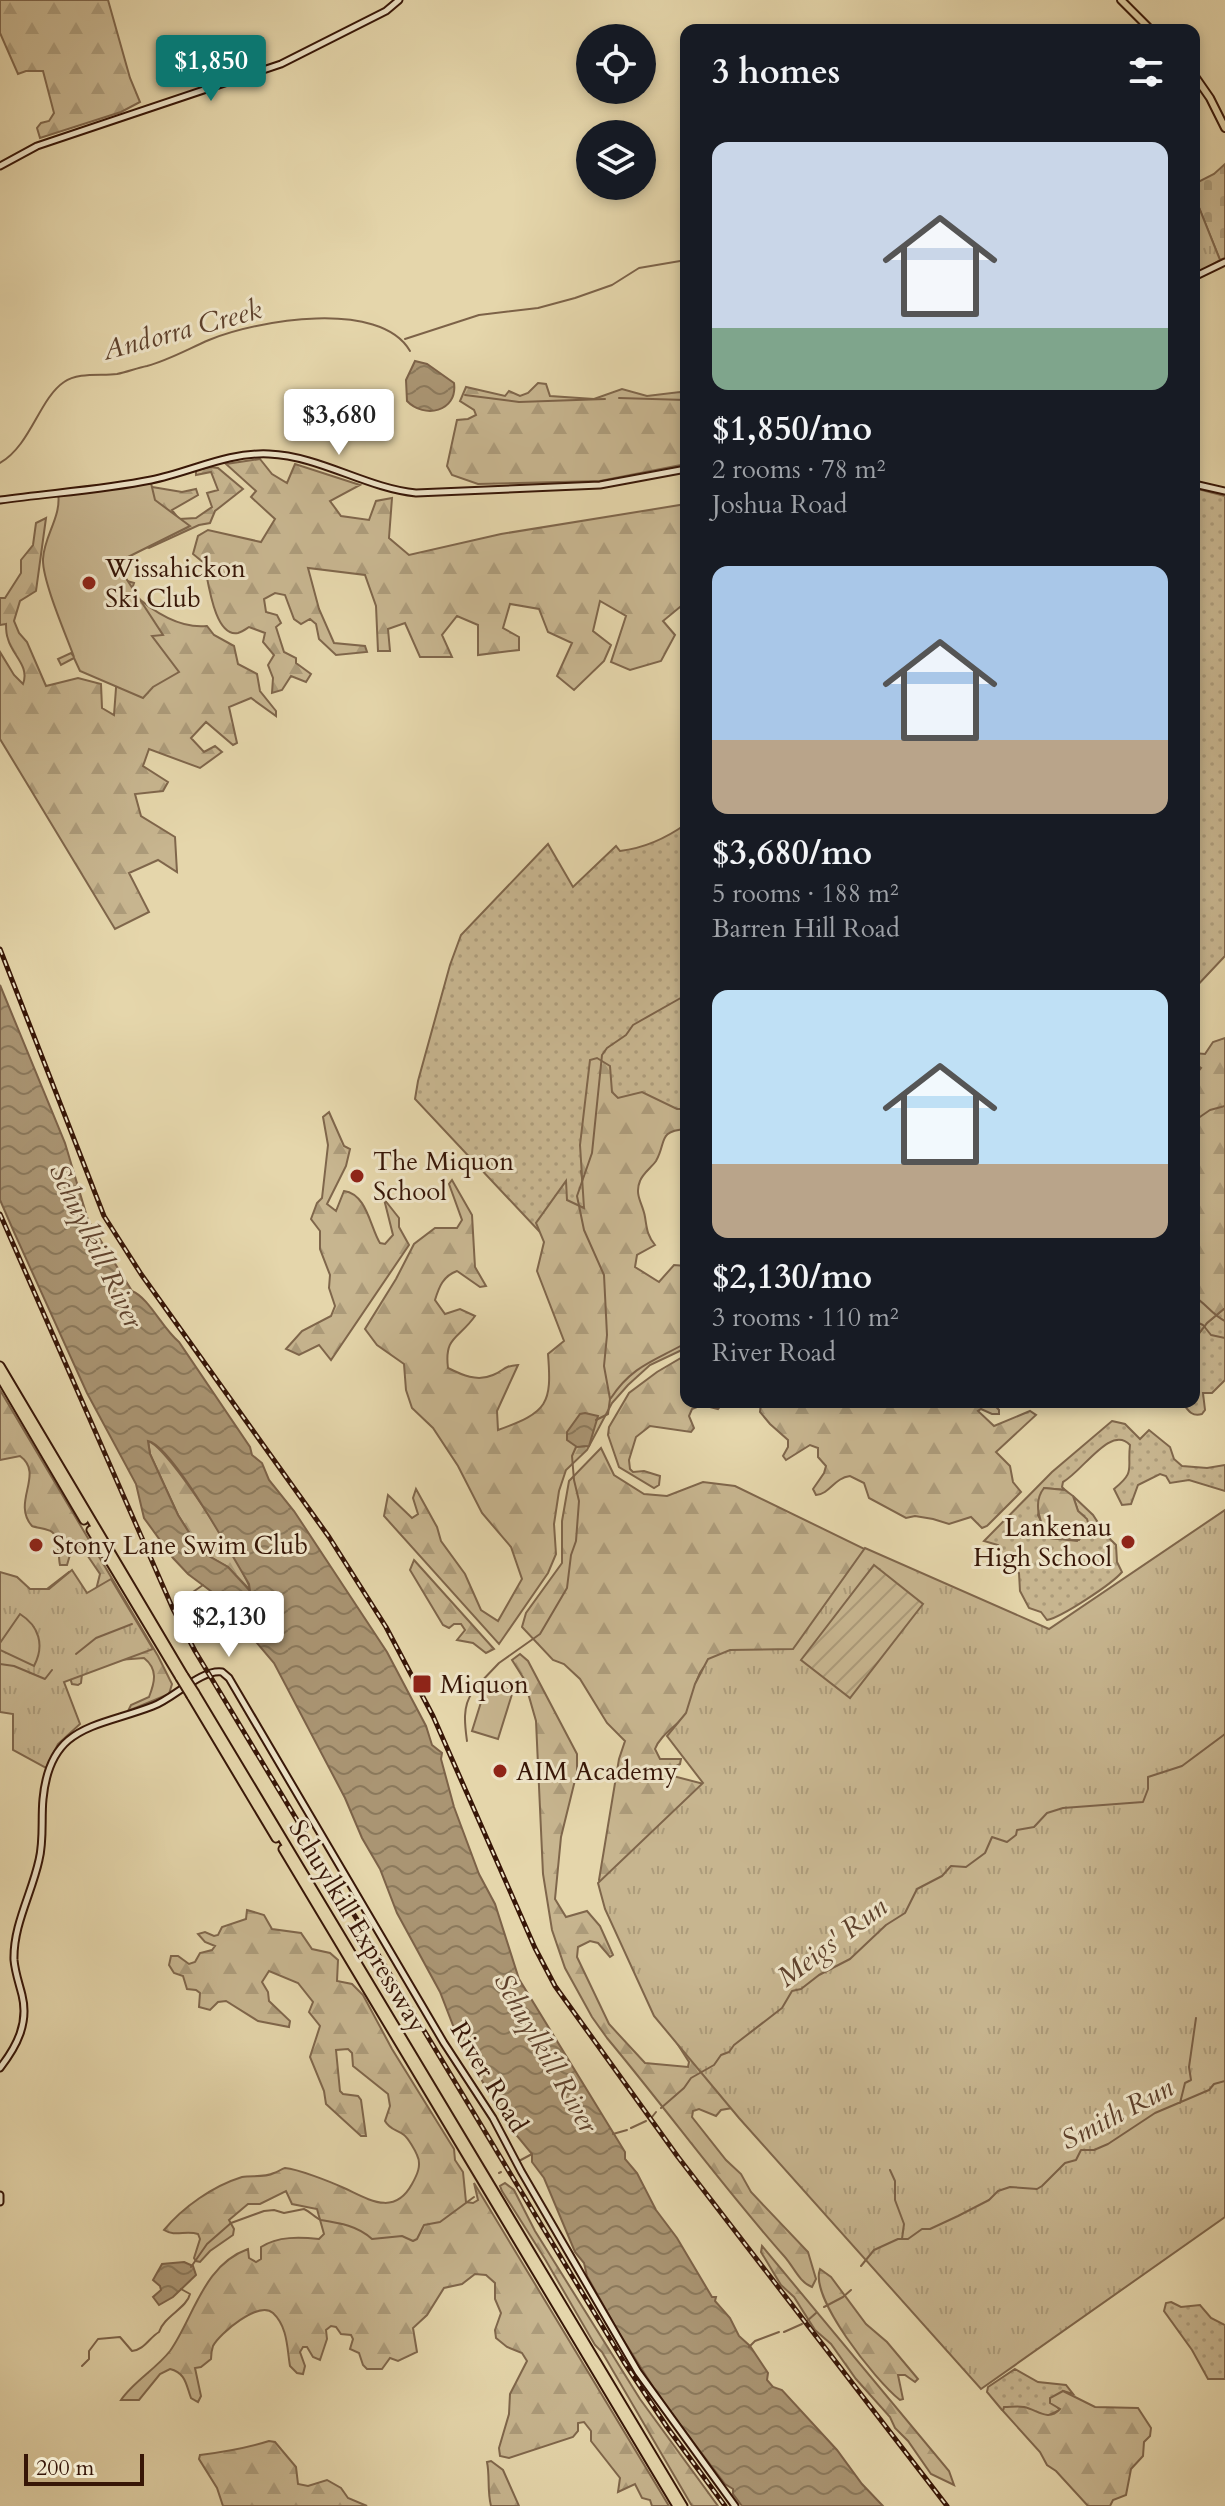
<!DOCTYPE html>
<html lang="en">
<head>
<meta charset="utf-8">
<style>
  :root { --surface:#171b24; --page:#242831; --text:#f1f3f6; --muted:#9ea1a6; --accent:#0f766e }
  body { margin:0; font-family:Cardo,serif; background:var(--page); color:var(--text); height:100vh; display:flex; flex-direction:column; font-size:30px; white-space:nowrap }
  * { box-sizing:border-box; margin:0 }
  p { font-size:26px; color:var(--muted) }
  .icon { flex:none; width:44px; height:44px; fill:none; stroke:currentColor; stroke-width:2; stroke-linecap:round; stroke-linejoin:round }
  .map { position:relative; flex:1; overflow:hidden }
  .sheet { position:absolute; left:680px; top:24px; width:520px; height:1384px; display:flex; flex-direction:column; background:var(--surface); border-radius:16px; box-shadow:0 4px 12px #0003 }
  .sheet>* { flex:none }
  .tools { position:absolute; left:576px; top:24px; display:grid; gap:16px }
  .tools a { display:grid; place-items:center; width:80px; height:80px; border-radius:50%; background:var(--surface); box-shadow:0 4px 12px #0003; font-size:40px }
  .scale { position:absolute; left:24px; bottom:20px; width:120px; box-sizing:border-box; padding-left:8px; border:4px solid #371607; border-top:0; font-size:22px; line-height:28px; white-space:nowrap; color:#371607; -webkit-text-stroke:6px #eee4c8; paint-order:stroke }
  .price { position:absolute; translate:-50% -68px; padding:0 18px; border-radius:8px; background:#fff; color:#222; font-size:26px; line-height:52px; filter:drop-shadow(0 2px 4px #0008) }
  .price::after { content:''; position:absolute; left:50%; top:48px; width:24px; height:18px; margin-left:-12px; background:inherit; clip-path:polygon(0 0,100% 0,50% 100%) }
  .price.on { background:var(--accent); color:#fff }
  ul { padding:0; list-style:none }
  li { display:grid; align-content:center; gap:16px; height:424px; padding:0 32px }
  li span { display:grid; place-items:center; height:248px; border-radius:16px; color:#555 }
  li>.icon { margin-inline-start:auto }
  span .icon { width:144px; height:144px; fill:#fffc; stroke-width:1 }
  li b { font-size:34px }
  h2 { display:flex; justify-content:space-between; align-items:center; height:96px; padding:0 32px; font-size:34px }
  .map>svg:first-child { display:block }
</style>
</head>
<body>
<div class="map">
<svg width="1225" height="2506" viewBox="0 0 1225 2506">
  <defs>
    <pattern id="grass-dots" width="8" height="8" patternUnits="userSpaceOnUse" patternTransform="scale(2)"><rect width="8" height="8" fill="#c7b58f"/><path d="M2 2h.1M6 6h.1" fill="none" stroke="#ac9b7a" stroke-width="1.8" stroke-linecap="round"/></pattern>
    <pattern id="forest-firs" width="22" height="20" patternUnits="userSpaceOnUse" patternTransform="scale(2)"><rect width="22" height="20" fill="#c7b58f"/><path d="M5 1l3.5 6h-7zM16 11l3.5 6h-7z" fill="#ac9b7a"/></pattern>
    <pattern id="cemetery-stones" width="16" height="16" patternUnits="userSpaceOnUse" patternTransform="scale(2)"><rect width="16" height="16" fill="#c7b58f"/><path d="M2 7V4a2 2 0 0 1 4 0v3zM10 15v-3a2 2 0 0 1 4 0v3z" fill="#ac9b7a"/></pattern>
    <pattern id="park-tufts" width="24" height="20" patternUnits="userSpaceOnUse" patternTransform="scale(2)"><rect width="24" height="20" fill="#c7b58f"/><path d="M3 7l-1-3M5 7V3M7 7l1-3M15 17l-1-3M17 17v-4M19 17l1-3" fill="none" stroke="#ac9b7a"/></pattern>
    <pattern id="garden-furrows" width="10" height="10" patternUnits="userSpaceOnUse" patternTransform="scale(2)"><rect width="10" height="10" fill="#c7b58f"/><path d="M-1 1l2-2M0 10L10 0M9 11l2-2" fill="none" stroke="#ac9b7a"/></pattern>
    <pattern id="water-waves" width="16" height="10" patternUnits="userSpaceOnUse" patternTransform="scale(2)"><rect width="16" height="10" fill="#aa9573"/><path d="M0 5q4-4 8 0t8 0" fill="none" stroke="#8b795c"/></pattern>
  </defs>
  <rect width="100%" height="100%" fill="#e5d6ab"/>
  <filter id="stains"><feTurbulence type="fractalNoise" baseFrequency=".0025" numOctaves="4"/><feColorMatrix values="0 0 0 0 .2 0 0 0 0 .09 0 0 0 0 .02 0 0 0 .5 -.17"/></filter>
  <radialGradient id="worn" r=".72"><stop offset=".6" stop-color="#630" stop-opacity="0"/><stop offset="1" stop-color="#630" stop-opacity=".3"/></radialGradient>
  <path fill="url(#grass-dots)" stroke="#7f664b" stroke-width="2" d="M1194,488L1225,496V956L1194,989Z
    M686,824V1120H633L581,1171L599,1295L415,1099L418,1081L450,965L461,935L548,844L573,887L616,846L620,851C645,848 665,839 686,824Z
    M1225,1308V1380L1212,1393H1203L1205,1410L1202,1414C1191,1417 1188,1410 1182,1402H1194V1340L1207,1323Z
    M1112,1421L1125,1424L1140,1439L1149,1430L1170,1447L1174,1459L1182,1466L1207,1468L1225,1465V1491L1189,1480L1170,1483L1166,1476L1160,1474L1138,1485L1131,1504L1122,1505L1114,1489C1136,1471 1127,1470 1130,1445C1111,1424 1083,1471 1063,1482L1062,1487L1065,1490L1044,1488L1038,1515L1050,1538L1077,1541L1084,1516L1078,1511L1073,1496L1093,1515L1106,1535L1116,1545L1117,1562L1122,1572C1112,1584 1062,1617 1047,1620L1041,1612L1029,1608L1020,1591L1019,1573L1015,1570H1004L1006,1569L998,1545L984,1541L1052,1472Z
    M1171,2302L1181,2307L1200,2305L1211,2318L1225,2325V2379H1208L1192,2350L1164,2311L1166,2303Z
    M1015,2369L1038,2382L1066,2385L1073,2394L1063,2391L1054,2403L1060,2410L1047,2416L1002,2410L987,2392L988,2387Z"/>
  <path fill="url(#forest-firs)" stroke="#7f664b" stroke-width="2" d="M0,0H108L130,78L140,102L121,112L40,138L37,128L41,123L49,121L54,113L43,71H26L18,74L0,33Z
    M538,383L546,384L550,396L594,399L622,389L647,396L680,392L686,396V464L600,481L478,484L452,475L447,466L457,420L468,419L476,415L474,410L460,401L466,387L505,396L509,391L520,396L528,393Z
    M260,459L272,474L287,483L295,464L360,485L330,501L341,516L369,520L376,501L392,498L389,538L409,555L501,534L686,504V602L663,621L675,635L661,661L630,670L611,662L626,616L600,601L593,631L611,645L604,661L574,690L557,676L572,643L548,632L539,609L510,604L503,628L519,637V650L478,655V625L457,616L442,635L452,657H420L405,623L388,629L390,651H378L376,606L365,575L308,568L319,609L334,643L365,646L367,652L336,655L319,639L316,624L310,619L301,624L294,619L285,595L275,593L264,599L266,612L277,615L281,623L276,627L284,652L296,658V663L311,674L306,682L291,676L282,690L272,693L273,678L268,665L274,655L263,642L265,633L249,627C246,629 242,632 238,633C214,638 208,579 204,563L193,554L198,536L208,530L261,542L275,519L251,497L256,491L226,464Z
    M210,467L218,468L243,489L215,511L210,523L199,525L149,548L128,540L134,484L182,492L196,489L198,495L172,510L179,519L196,518L212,507L207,493L218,490L211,472L196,475V470Z
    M46,518L36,591L20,601L14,621L19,633L27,642L46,686L78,678L101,684L102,708L114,715L124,580L134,583L131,592C151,610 179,629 207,626L214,635L234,646L238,664L257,674L260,691L276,711V716L251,698L229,707L237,743L233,745L206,722L191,738L204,752L215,746L222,752L200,768L149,749L143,766L168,782L163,791L135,794L141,816L175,837L177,872L158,860L129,873L149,912L115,929L0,739V652L14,675L23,684C30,666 12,655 8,639C6,634 6,629 6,624L0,625V598H5L21,573V560L33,545L36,523Z
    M1225,1038V1308L1207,1323L1194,1340V1077L1201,1068L1194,1063V1053L1205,1054L1213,1042Z
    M597,1058L610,1066L612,1092L618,1098L642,1092L677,1109H686V1129C657,1131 667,1142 656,1161C651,1168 643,1173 640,1181C634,1195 643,1204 645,1217C647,1229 647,1235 655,1245L637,1255L635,1267L659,1282L674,1265L686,1266V1348L650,1365L628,1385L612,1403L587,1450L566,1470L559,1491L554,1524L556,1554L548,1573L499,1644L384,1516L388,1495L412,1518L418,1514L413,1498L416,1489L437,1527L441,1541L465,1574L481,1610L498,1621L522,1579L511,1547L482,1513L458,1466L433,1428L412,1408L406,1390L404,1364L377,1345L365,1329L396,1279L414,1244L435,1228H457L462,1220L449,1184L452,1180L472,1215L475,1267L486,1286L480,1287L457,1271C443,1276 439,1287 435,1300L445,1314L460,1309L475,1316C459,1339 444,1336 448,1368C462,1375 477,1382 493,1375C505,1370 503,1366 518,1365L497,1411L498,1430C548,1412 552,1404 548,1354L564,1341L537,1271L544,1242L536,1223L566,1181L567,1200L584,1208L580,1145L590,1060Z
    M329,1112L344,1146L350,1149L346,1166L327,1204L336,1211L344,1191C367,1194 370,1227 380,1243L385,1244L393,1235L384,1199L399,1218V1227L409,1245L331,1360L319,1345L299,1355L286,1349L302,1331L331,1316L335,1306L329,1288L330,1275L320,1249V1231L311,1219L317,1203L322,1198L328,1145L323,1117Z
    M686,1355V1402H723L718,1409L702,1405L692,1409L689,1416L694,1428L691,1432L650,1426L636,1437L629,1460L630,1469L633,1472L644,1471L660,1476L659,1485L654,1488L619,1467L608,1435L609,1427L629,1393L657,1372Z
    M0,1390L158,1656L172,1684L169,1694L128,1711L131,1705L149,1697C155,1682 158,1669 144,1658L118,1660L82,1674L81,1683L78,1685L72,1684L43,1592L69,1572L75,1577V1592L95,1594L100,1574L81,1546L72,1548L67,1565H60C58,1557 60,1538 52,1532C49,1529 37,1528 32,1526C11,1502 45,1474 20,1456L0,1460Z
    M761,1402H992L999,1410V1414H992L981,1409L978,1411L994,1426L1030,1411L1036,1415L996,1452L1010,1466L1013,1482L1021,1492L987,1526L982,1528L971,1517L949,1524L933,1519L915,1516L906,1518L869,1498L864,1483L850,1476C834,1478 830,1494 816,1495L813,1489L824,1473L826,1466L818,1457V1448L810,1445L786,1460L783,1456L788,1447V1440L770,1424L760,1412Z
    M148,1441C169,1447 244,1567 251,1591L228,1567L207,1555L195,1542L178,1515L150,1454Z
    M601,1448L614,1475L644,1494L667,1496L703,1482L735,1486L881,1557L802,1649L704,1667C693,1680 696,1696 689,1710C680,1725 661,1733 655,1749L660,1759H681L680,1764L669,1770V1775L704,1784L603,1892L599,1880L619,1759L625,1741L607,1723L580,1679L564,1664L553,1660L522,1627L526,1613L562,1563V1521L569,1481Z
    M1044,1488L1065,1490L1073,1496L1078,1511L1087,1519L1089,1526L1079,1540L1050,1538C1040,1524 1032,1503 1044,1488Z
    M414,1560L494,1649L486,1653L473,1643L457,1640L465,1630L461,1624H454L449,1628L443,1625L410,1570Z
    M520,1654L528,1661L577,1754V1772L561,1837L555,1899L566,1917L587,1911L600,1926L613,1955L610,1957L598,1943L590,1941L578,1947L577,1957L609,2024L645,2063L688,2067L689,2062L673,2037L732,2108L721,2110L716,2116L699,2109L693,2111L692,2117L726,2160L741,2174L751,2192L808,2252L816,2279L812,2287C799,2282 794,2267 784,2256C722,2186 667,2110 607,2038L592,2017L565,1968L552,1930L543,1874L536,1721L524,1679L512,1660Z
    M247,1910L264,1915L272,1929L301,1933L312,1949L330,1953L338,1960L337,1981L352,1984L363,1995L392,2049L454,2149L455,2160L463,2172L466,2202L473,2203L478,2200L474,2183L669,2506H652L650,2500L642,2498L635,2484L618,2492L620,2478L591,2441V2431L584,2422L578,2423V2431L573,2437L509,2458L500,2456L499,2448L509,2414L510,2394L527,2361L522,2353L507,2347L496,2338L495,2330L501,2313L495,2299V2283L486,2275L475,2274L462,2284L444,2288L427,2315L413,2328L417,2352L398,2361L390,2358L382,2369H367L363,2365L359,2353L350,2349L353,2339L351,2335L341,2334L336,2327L331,2326L326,2330L327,2339L320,2360L313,2357L307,2347H303L300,2352L305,2366L303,2374L297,2373L290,2366C287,2349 288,2327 273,2313C259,2300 219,2334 213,2346C212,2349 211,2356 211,2359L201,2367L195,2368L201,2396L198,2402L191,2398C186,2385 186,2373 170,2369L160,2374L139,2400H121C133,2382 156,2369 170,2351C194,2317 203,2265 248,2249L249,2258L256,2262L261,2259V2247C278,2236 300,2237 319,2239L324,2234L317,2209L292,2204L286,2191L260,2204H248L229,2220L234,2229L233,2235L210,2251L200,2262L196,2261L194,2258L200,2239L198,2234C186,2230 175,2237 164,2230C183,2207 213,2186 242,2177C251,2175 264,2178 274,2173C278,2172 281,2169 285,2168C298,2169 331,2182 344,2188C368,2199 394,2217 412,2184C417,2175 422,2165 417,2155C415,2150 408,2138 404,2135C396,2129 390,2130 385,2121L390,2106L388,2094L353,2066L352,2053L348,2049L336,2050L340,2091L343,2094L358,2096L361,2100L366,2136H361L326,2104L324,2091L310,2057L320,2026L309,2012L313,2002L298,1983L269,1971L262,1982L268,1992L269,2001L290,2021L289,2027L258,2021L226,2001L218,2002L210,2010L199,2007L200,1993L196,1990L187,1989L183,1976L174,1973L169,1965L171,1956H178L189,1964L195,1962L200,1953L212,1950L215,1946L205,1942L198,1934L205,1932L214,1936L218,1935L222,1927L246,1919Z
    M505,2183L514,2190L535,2231L640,2399L718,2506H692L602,2352L595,2345L545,2259L502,2191L500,2186Z
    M762,2246L949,2471L954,2485L931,2474L908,2441L895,2428L890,2417L856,2379L831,2344L815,2330L794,2297L781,2285L761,2252Z
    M820,2269L831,2277L866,2324L887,2342L918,2379L915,2382L905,2375H898L903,2399L900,2400C875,2380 809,2297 820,2269Z
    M1063,2391L1095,2407L1138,2408L1151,2428L1150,2436L1144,2442L1143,2456L1131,2469L1126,2495L1113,2500L1110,2506H1088L1056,2471L1047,2465L1040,2452L1003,2411L1004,2407C1011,2407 1018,2406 1024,2407C1038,2410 1048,2422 1060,2409L1050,2403V2398Z
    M269,2441L275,2442L296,2467L298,2484L308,2486L327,2480L341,2488L348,2498L367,2506H223L217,2488L199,2459L200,2455C224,2452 247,2448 269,2441Z
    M491,2461L503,2470L519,2506H491C487,2490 490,2477 487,2462Z"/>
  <path fill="url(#cemetery-stones)" stroke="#7f664b" stroke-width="2" d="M1225,164V258L1220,260L1194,195V184L1214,174Z"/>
  <path fill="url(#park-tufts)" stroke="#7f664b" stroke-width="2" d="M1194,195L1220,260L1194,275Z
    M1225,1510V2217L981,2389L739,2118L654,2016L605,1909L598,1883L703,1783L667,1736L686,1713L695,1684L708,1659L730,1650L793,1649L865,1548L1049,1629Z
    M72,1570L87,1593L111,1579L153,1649L64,1682L80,1724L58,1744L46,1768L13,1750V1714L0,1712V1572L17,1577L30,1589H49Z"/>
  <path fill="url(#garden-furrows)" stroke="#7f664b" stroke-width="2" d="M874,1565L923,1604L850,1698L801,1660Z"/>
  <path fill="#c7b58f" stroke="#7f664b" stroke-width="2" d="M151,483L155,500L190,526L116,563L163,635L152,636L179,672L153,687L143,698L80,671L74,658L61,665L58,659L71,653L74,657C66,635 42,580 43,559C44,535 62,517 58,492Z
    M20,1614C39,1626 45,1645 34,1666L0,1650V1643Z
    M487,1683L513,1691L498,1739L472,1731Z"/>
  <path fill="url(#water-waves)" stroke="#7c6248" stroke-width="2" fill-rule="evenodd" d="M415,361L427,364L454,383C458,412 424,419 407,401L406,380Z
    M0,985L65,1143L88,1220L132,1291C149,1298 162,1328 179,1342L250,1447L252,1455L262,1463L269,1480L294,1511L387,1652L426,1726L432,1745L442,1753L441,1759L454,1807L479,1874L495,1904L519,1979L625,2152V2159L637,2173L656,2210L677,2238L712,2297H716L715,2301L730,2318L739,2336L750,2346L768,2373L767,2380L773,2387L782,2390L837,2450L862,2484L883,2506H742L733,2494V2489L725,2484L662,2401L619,2333L587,2276L584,2263L575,2252L544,2178L532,2162V2154L509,2126L507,2119L492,2099L456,2033L440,1992L397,1913L380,1869L362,1838L345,1798L274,1663L216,1595L188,1574L173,1558L144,1518L136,1484L87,1393L14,1232L0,1200ZM148,1441C173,1446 233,1558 249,1584L250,1591L228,1567L207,1555L195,1542L178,1515L150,1454Z
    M585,1413L598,1416L589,1446L577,1447L567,1440V1432L580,1414Z
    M184,2262L193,2266L196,2275L173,2297L159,2305L153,2297L161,2290L160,2286L153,2280L162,2264Z"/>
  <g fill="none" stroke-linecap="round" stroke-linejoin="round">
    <path stroke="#7c6248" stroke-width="2" d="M405,339L479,315L538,308L575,298L612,285L639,268L686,260
      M465,395L519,402L605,399
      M619,398L686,400
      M0,463C31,445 39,399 64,382C78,372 101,376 117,374C127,372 137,368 147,366C169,360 188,349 209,340C257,320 380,299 410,351
      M1194,1121L1210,1110L1225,1106
      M1194,1297C1205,1302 1211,1314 1225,1321
      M1194,1321L1203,1325L1211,1335L1225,1338
      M611,1398C632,1366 654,1361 686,1343
      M596,1420L608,1414L610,1399L604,1366L607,1335L604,1275L584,1230L577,1196L592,1153L602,1055L607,1048L626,1035L633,1025L686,995
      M177,1603L203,1585
      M76,1654L96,1638L132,1624
      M0,1664L14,1666L45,1679L52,1670
      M477,1686L499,1663L540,1634L567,1588L571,1555L576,1541L579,1501L574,1480L572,1456L576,1447
      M467,1741C465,1726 462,1707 472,1693
      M1180,2103L1185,2083L1191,2080L1189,2067L1196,2018
      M661,2108L684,2088L691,2078L714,2065L721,2055L729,2052L734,2045L782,2008L792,1991L801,1989L819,1975L850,1959L886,1925L905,1913L917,1889L942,1876L951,1866L966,1867L985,1853L992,1837L1007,1842L1016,1835L1017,1830L1034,1827L1047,1813L1063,1808L1143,1802L1148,1789V1777L1182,1766L1225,1734
      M652,2117L656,2112
      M631,2128L646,2121
      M613,2134L627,2130
      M519,2161L532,2154
      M890,2170L895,2181V2200L904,2224L902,2239
      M499,2173L501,2172
      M861,2266L874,2250L898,2239H908L922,2229H930L958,2216L989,2200L998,2191L1010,2187L1037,2189L1042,2186L1065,2163L1076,2160L1081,2150H1094L1108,2144L1155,2113L1209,2090L1214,2084L1225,2081
      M191,2267L207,2244L231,2223L264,2211L274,2210L284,2213L304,2209C311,2212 315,2218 321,2220C340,2223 358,2226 372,2239L402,2236L413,2241L417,2239L424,2225L440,2222L474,2197
      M824,2307L843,2297L851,2290
      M807,2321L816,2313
      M784,2332L802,2324
      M749,2347L755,2341L779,2332
      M82,2366L89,2359V2351L98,2339L120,2337L132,2351C144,2350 149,2338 159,2332C164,2316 187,2308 190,2294L181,2289"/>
    <g stroke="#371607" stroke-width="9">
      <path id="secondary" d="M0,166L37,146L281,64L386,11L399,0
        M1194,277L1225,262
        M1194,484L1225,491
        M0,500C50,493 102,490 151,480C191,472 227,452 269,454C320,456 366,488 416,493L600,485L686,469
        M0,2068C17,2046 29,2023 22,1995C19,1983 15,1972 14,1960C13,1925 32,1893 39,1860C44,1840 41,1819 43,1799C50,1724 96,1728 153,1706C173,1699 201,1669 222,1672L229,1678L444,2043L493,2118L521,2171L638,2372L735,2506
        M0,2195V2202"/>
    </g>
    <g stroke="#371607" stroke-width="10">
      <path id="primary" d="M1121,0L1151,30
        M1194,75L1210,98L1225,128"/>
    </g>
    <g stroke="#371607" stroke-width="11">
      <path id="highway" d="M0,1366L184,1676
        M0,1377L84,1520
        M91,1530L180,1678
        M195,1693L683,2506
        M191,1696L276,1838
        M283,1849L677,2506"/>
    </g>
    <use href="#secondary" stroke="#eee4c8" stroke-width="5"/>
    <use href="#primary" stroke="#e5d6ab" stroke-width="6"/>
    <use href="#highway" stroke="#e5d6ab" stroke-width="7"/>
    <g stroke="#371607" stroke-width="5">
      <path id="rail" d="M0,949L104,1216L141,1274L329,1537L386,1627L433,1716L535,1948L555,1986L678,2157L947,2506
        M0,1214L173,1609L195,1651L624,2362L667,2427L725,2506"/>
    </g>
    <use href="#rail" stroke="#eee4c8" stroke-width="2" stroke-dasharray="6" stroke-linecap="butt"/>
    <g stroke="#371607" stroke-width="11" stroke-linecap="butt">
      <path id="highway-bridge" d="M184,1676L195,1693
        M180,1678L191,1696"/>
    </g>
    <use href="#highway-bridge" stroke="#e5d6ab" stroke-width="7"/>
  </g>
  <g fill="#8f2418" stroke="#eee4c8" stroke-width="3">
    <circle cx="89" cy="583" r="8"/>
    <circle cx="357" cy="1176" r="8"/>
    <circle cx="1128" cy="1542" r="8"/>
    <circle cx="36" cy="1545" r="8"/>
    <rect x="412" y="1674" width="20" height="20" rx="4"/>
    <circle cx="500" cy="1771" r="8"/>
  </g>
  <g text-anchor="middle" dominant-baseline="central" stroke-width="6" stroke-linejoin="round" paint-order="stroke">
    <g font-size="26" fill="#371607" stroke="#eee4c8" text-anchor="start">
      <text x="105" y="568">Wissahickon<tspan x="105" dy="30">Ski Club</tspan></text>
      <text x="373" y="1161">The Miquon<tspan x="373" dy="30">School</tspan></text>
      <text x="1112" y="1527" text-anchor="end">Lankenau<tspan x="1112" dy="30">High School</tspan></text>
      <text x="52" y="1545">Stony Lane Swim Club</text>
      <text x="440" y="1684">Miquon</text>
      <text x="516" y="1771">AIM Academy</text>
    </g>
    <g font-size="26" fill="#371607" stroke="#eee4c8">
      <text transform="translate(358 1926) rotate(59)">Schuylkill Expressway</text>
      <text transform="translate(489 2077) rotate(59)">River Road</text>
    </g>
    <g font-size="28" font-style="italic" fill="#5f422d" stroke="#eee4c8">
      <text transform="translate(182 330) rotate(-15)">Andorra Creek</text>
      <text transform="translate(96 1246) rotate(64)">Schuylkill River</text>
      <text transform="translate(832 1942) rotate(-37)">Meigs' Run</text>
      <text transform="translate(546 2053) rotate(60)">Schuylkill River</text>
      <text transform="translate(1117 2114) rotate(-28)">Smith Run</text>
    </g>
  </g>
  <rect width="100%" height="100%" filter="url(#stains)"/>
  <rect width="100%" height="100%" fill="url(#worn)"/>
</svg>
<div class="tools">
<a><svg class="icon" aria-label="locate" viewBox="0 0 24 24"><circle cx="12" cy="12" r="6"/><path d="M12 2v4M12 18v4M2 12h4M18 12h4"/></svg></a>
<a><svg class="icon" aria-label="layers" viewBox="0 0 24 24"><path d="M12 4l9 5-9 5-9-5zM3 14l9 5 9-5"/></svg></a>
</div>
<div class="scale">200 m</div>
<b class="price on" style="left:211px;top:103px">$1,850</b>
<b class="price" style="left:339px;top:457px">$3,680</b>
<b class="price" style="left:229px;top:1659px">$2,130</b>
<section class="sheet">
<h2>3 homes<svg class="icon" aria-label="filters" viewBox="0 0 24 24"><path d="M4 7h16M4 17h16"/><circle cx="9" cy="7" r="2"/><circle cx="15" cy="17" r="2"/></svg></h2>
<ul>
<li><span style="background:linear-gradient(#c9d6e8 75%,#7fa58c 0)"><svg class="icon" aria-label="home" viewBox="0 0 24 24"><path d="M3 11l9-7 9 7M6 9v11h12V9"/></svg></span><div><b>$1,850/mo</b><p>2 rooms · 78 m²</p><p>Joshua Road</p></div></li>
<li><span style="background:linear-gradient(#a9c7e8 70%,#b9a48a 0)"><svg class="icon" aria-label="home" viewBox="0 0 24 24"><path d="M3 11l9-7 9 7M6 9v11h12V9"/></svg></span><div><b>$3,680/mo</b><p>5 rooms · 188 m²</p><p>Barren Hill Road</p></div></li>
<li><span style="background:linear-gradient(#bfe0f5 70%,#b9a48a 0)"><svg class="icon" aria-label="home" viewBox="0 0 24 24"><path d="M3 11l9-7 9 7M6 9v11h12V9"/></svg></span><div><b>$2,130/mo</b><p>3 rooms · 110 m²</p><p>River Road</p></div></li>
</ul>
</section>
</div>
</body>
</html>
